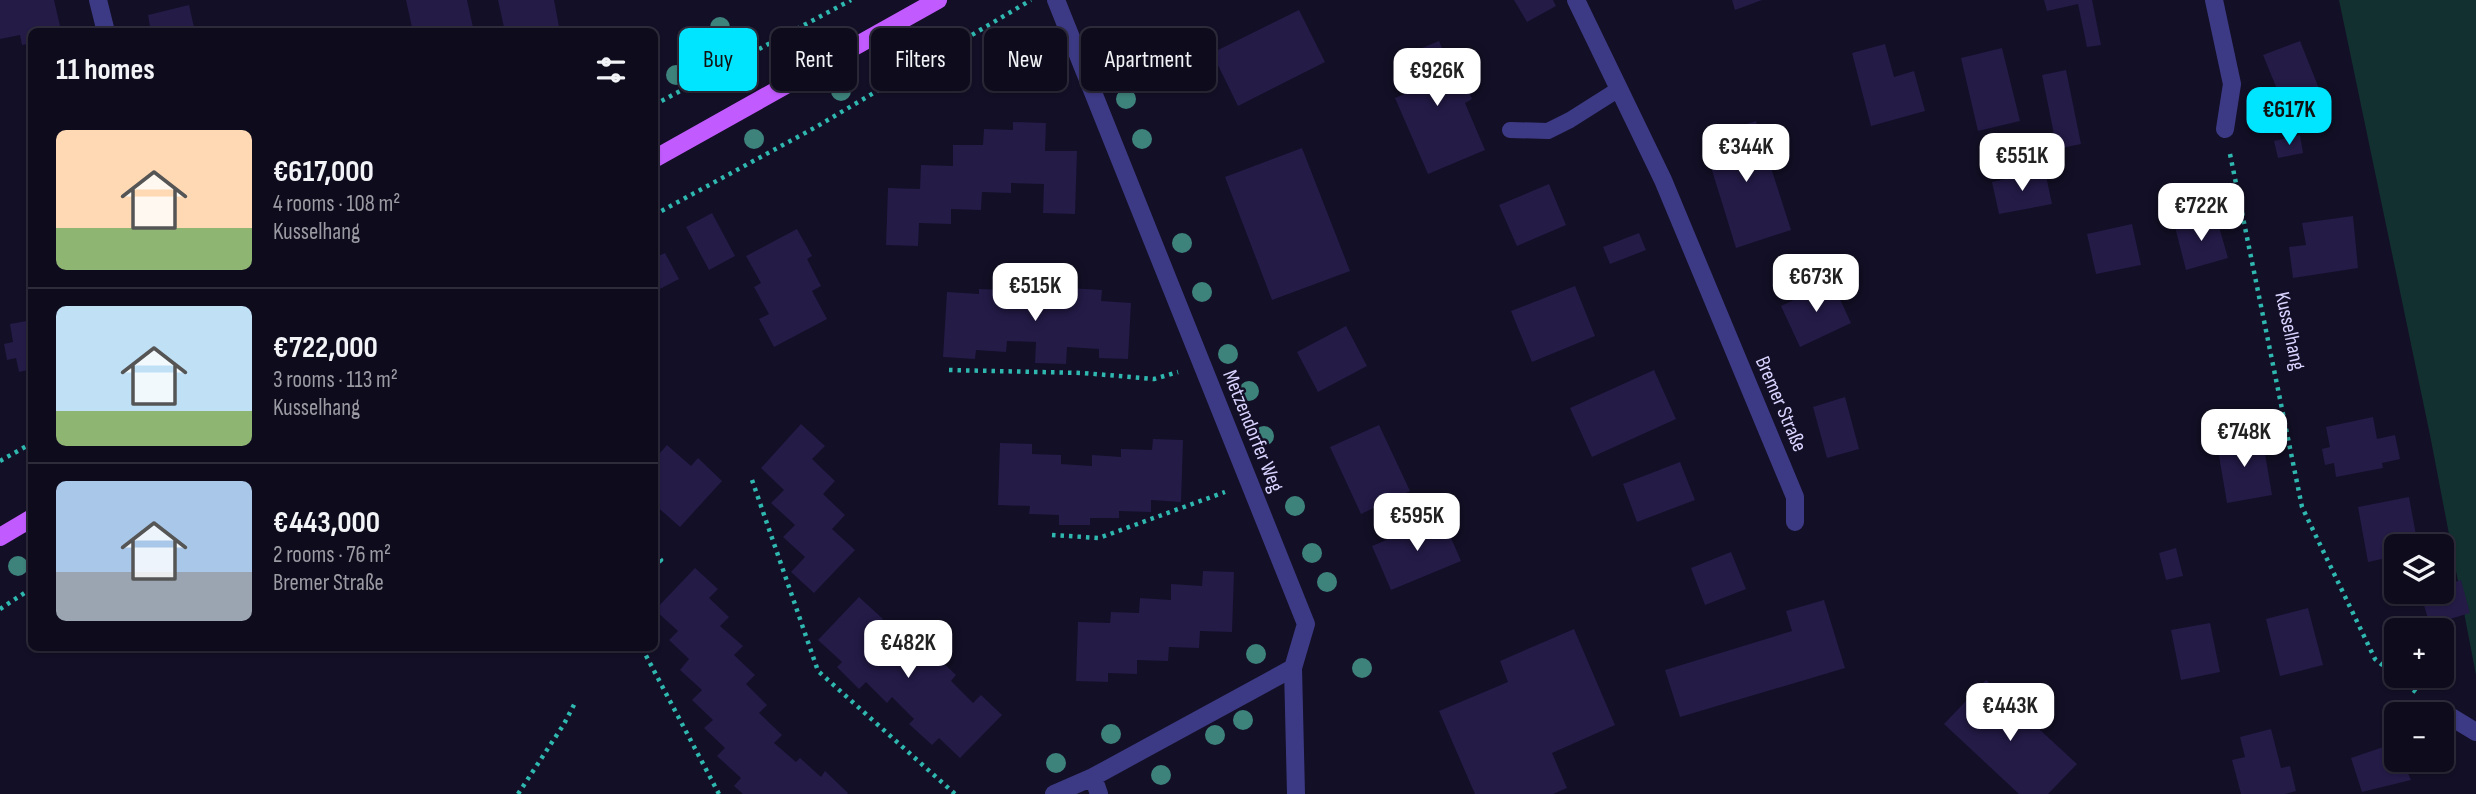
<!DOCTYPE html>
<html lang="en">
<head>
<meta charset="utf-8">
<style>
  :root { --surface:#0e0b1c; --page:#171425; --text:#f1f3f6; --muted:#9b9ba3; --line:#2e2b3b; --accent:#00e5ff }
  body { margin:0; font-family:"Sofia Sans Condensed",sans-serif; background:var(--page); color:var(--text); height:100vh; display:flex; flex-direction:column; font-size:26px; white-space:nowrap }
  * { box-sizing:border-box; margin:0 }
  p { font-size:23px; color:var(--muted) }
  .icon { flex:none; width:38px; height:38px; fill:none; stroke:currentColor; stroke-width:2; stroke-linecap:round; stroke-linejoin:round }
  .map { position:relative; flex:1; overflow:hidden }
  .sheet { position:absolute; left:28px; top:28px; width:630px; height:623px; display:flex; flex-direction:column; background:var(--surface); border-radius:10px; box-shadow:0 2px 5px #0004,0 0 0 2px var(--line) }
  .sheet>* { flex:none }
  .top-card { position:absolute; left:679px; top:28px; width:665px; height:63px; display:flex; gap:14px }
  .controls { position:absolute; left:2384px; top:534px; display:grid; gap:14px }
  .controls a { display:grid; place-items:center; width:70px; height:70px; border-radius:10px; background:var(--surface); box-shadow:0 2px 5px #0004,0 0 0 2px var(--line); font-size:35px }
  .price { position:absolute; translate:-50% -60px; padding:0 16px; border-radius:14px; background:#fff; color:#222; font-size:23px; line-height:46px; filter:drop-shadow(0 2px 4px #0008) }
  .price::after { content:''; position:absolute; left:50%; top:42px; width:21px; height:16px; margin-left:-10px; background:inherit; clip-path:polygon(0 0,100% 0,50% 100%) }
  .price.on { background:var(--accent); color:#111 }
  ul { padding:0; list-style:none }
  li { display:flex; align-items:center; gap:21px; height:175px; padding:0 28px }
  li+li { border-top:2px solid var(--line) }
  li span { display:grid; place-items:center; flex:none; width:196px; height:140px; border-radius:10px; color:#555 }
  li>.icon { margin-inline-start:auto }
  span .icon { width:84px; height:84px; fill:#fffc; stroke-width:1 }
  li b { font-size:30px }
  h2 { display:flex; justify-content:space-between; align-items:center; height:84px; padding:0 28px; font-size:30px }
  .chip { padding:0 24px; border-radius:10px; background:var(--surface); box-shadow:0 2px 5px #0004,0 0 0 2px var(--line); font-size:24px; line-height:63px }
  .chip.on { background:var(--accent); color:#111 }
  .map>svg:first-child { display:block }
</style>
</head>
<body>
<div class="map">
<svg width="2476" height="794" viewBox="0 0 2476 794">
  <rect width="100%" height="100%" fill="#130f26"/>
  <path fill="#12302f" d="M2339,0H2476V675L2430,435Z"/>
  <path fill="#241b47" d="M0,0H54L60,26L42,30L43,32H32V43L22,45L20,35L0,39Z
    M406,0H467L474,32H413Z
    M498,0H554L560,32H505Z
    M1514,0H1553L1556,6L1527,22Z
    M1732,0H1762L1735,10Z
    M2044,0H2092L2101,45L2087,47L2078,4L2047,11Z
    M189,5L195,32H151L148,15Z
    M1299,10L1325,62L1238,106L1212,53Z
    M1439,41L1448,62L1455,59L1472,99L1465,103L1485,150L1428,174L1395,98L1410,92L1396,59Z
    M2300,41L2320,91L2284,106L2263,55Z
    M1885,44L1894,77L1914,71L1925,111L1871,126L1852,53Z
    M2002,48L2020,121L1978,131L1961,58Z
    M2066,70L2081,144L2057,149L2042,75Z
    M1756,121L1791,230L1736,248L1702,138Z
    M1013,122L1046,123L1045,151H1077L1075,214L1043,213L1044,184L1011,183V193L982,192L981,210L951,209V224L919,223L918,246L886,245L888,188L920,189L921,165L953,166V145H983L984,129L1013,130Z
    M2300,135L2303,153L2278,158L2274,141Z
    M1302,148L1350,271L1272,300L1225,177Z
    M2045,171L2052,204L1999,214L1992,182Z
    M1549,184L1566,225L1517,246L1499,205Z
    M712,213L735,256L709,270L686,227Z
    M2216,216L2228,258L2186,270L2175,227Z
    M2353,216L2358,268L2293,278L2289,247L2306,245L2302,223Z
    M2132,224L2141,265L2096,274L2087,234Z
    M797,229L812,256L807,259L821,286L812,291L827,319L774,347L759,319L769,314L754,287L761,283L746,256Z
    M1639,233L1646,250L1610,264L1603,247Z
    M665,253L679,279L654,292V258Z
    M1010,279L1040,281L1038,305L1069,306L1070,288L1102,290L1101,301L1131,303L1128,359L1099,358V349L1067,347L1066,364L1035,363L1036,342L1007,341L1006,352L976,350L975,359L943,357L947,292L979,294V289L1009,290Z
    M1832,282L1851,323L1800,347L1781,306Z
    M1575,286L1595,336L1532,362L1511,311Z
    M32,320V369L19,372L16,358L7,360L4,344L13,342L10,324Z
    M1346,326L1367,366L1318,392L1297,352Z
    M1654,370L1676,419L1592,457L1570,408Z
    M1845,397L1859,449L1827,458L1813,407Z
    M2373,417L2377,439L2395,435L2400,459L2382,463L2383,468L2336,477L2334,463L2325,465L2322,449L2330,447L2326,427Z
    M801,424L825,446L812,459L835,481L823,494L845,515L832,529L855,550L814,593L791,572L805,557L783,537L795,525L771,503L784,490L761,468Z
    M1379,425L1410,491L1361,514L1330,447Z
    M2262,436L2272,495L2227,503L2217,444Z
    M1153,439L1183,440L1181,502L1151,500V512L1119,511V518H1090V525H1059V515L1029,514L1030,506L998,505L1000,443L1032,444V454L1061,455V464L1092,466V455L1121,457V449L1152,450Z
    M667,445L691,466L698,458L722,481L680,527L654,504V448L660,453Z
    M1680,462L1695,500L1637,522L1623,484Z
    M2409,497L2418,546H2396V556L2368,562L2358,507Z
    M1442,517L1461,561L1391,590L1372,546Z
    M2176,548L2183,576L2166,580L2159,553Z
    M1731,552L1746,589L1705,605L1691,568Z
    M695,568L718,589L709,598L729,617L720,626L743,646L734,655L755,675L746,684L767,705L759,713L782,735L774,743L796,762L800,758L821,777L825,771L848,793L847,794H743L734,786L741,778L717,756L725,748L704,728L713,720L692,700L702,690L680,670L689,659L669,640L678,631L655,610Z
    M1203,571L1234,572L1232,632L1200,631L1199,648L1169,647L1168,661L1137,660V674L1108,673V682L1076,681L1078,622L1110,623L1111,612L1139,613L1140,598L1171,600V584L1202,586Z
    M2461,580L2470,613L2430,625L2420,592H2441V586Z
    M859,597L883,619L877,625L900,647L907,640L928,660L934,654L956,675L951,681L973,703L981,695L1002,715L960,758L939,738L932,745L909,724L914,719L892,697L887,703L866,682L859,689L837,667L842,662L818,640Z
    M1824,600L1845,668L1680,717L1665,670L1792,631L1786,611Z
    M2308,608L2323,665L2280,676L2266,619Z
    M2210,623L2220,672L2181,680L2171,630Z
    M1574,629L1615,725L1552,753L1567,788L1553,794H1475L1439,711L1508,682L1500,661Z
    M1986,680L2077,764L2048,794H2019L1944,724Z
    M2271,729L2281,768L2290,766L2296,791L2285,794H2241L2232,760L2245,757L2240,737Z
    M2395,743L2396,760H2402L2411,780L2362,792L2351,758Z"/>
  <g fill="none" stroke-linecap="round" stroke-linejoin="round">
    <path stroke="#2fb8b0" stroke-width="4.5" stroke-dasharray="3.5 5" stroke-linecap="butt" d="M654,105L851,0
      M2230,154L2302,507L2375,659L2417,693
      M654,215L816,127L1031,0
      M949,370L1083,373L1154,379L1178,372
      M0,461L32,443
      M752,480L818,671L955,794
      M1052,535L1099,538L1225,492
      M654,554L661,560L654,566
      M0,609L32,588
      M642,648L719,794
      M518,794L564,724L576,701"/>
    <path stroke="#3d3a85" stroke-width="16" d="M1510,130L1548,131L1570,120L1619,89"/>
    <path stroke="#3d3a85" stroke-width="18" d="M98,0L106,32
      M1056,0L1306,624L1293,668L1296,794
      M1576,0L1663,180L1795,497V522
      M2214,0L2232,84L2225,129
      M2438,709L2476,732
      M1093,777L1099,794
      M1054,794L1093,777L1293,668"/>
    <path stroke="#c25bff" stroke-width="18" d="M654,159L938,0
      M0,537L32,518"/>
  </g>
  <g fill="#3d827b">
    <circle cx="720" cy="27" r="10"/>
    <circle cx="931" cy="41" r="10"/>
    <circle cx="693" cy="53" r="10"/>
    <circle cx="887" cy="66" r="10"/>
    <circle cx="676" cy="75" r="10"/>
    <circle cx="841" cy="91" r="10"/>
    <circle cx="1126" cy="99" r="10"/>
    <circle cx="754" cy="139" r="10"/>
    <circle cx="1142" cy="139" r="10"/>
    <circle cx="1182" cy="243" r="10"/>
    <circle cx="1202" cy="292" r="10"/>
    <circle cx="1228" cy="354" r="10"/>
    <circle cx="1249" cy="391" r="10"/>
    <circle cx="1264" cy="436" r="10"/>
    <circle cx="1295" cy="506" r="10"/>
    <circle cx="1312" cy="553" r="10"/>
    <circle cx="18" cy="566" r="10"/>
    <circle cx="1327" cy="582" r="10"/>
    <circle cx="1256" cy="654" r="10"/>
    <circle cx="1362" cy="668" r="10"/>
    <circle cx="1243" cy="720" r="10"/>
    <circle cx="1111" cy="734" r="10"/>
    <circle cx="1215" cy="735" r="10"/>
    <circle cx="1056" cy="763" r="10"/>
    <circle cx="1161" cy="775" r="10"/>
  </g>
  <g text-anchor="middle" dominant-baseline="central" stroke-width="5" stroke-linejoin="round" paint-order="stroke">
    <g font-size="21" fill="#d9d4ff" stroke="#130f26">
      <text transform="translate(2290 331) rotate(78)">Kusselhang</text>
      <text transform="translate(1781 404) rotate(67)">Bremer Straße</text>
      <text transform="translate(1253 431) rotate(68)">Metzendorfer Weg</text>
    </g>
  </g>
</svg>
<div class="controls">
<a><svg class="icon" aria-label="layers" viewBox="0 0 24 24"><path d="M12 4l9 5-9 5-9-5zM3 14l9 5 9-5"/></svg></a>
<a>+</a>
<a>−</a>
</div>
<b class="price" style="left:1437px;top:108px">€926K</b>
<b class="price on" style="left:2289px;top:147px">€617K</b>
<b class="price" style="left:1746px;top:184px">€344K</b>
<b class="price" style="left:2022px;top:193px">€551K</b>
<b class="price" style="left:2201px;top:243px">€722K</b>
<b class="price" style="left:1816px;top:314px">€673K</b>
<b class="price" style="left:1035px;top:323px">€515K</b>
<b class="price" style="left:2244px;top:469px">€748K</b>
<b class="price" style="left:1417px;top:553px">€595K</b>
<b class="price" style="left:908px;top:680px">€482K</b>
<b class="price" style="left:2010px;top:743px">€443K</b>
<div class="top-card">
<a class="chip on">Buy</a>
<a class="chip">Rent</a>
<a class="chip">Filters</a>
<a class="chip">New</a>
<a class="chip">Apartment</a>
</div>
<section class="sheet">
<h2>11 homes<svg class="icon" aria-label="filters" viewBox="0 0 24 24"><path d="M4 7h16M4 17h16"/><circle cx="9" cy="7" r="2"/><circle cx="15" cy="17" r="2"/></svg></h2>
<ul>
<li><span style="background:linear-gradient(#ffd9b3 70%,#8fb573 0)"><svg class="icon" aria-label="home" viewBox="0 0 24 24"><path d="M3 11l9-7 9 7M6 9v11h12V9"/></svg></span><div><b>€617,000</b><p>4 rooms · 108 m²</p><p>Kusselhang</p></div></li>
<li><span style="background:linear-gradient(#bfe0f5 75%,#8fb573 0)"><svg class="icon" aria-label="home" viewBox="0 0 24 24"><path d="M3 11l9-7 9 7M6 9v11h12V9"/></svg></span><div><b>€722,000</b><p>3 rooms · 113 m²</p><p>Kusselhang</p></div></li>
<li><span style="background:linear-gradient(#a9c7e8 65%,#9aa5b1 0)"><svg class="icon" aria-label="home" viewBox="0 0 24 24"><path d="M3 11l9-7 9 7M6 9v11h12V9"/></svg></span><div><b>€443,000</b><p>2 rooms · 76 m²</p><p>Bremer Straße</p></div></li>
</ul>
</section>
</div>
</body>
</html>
